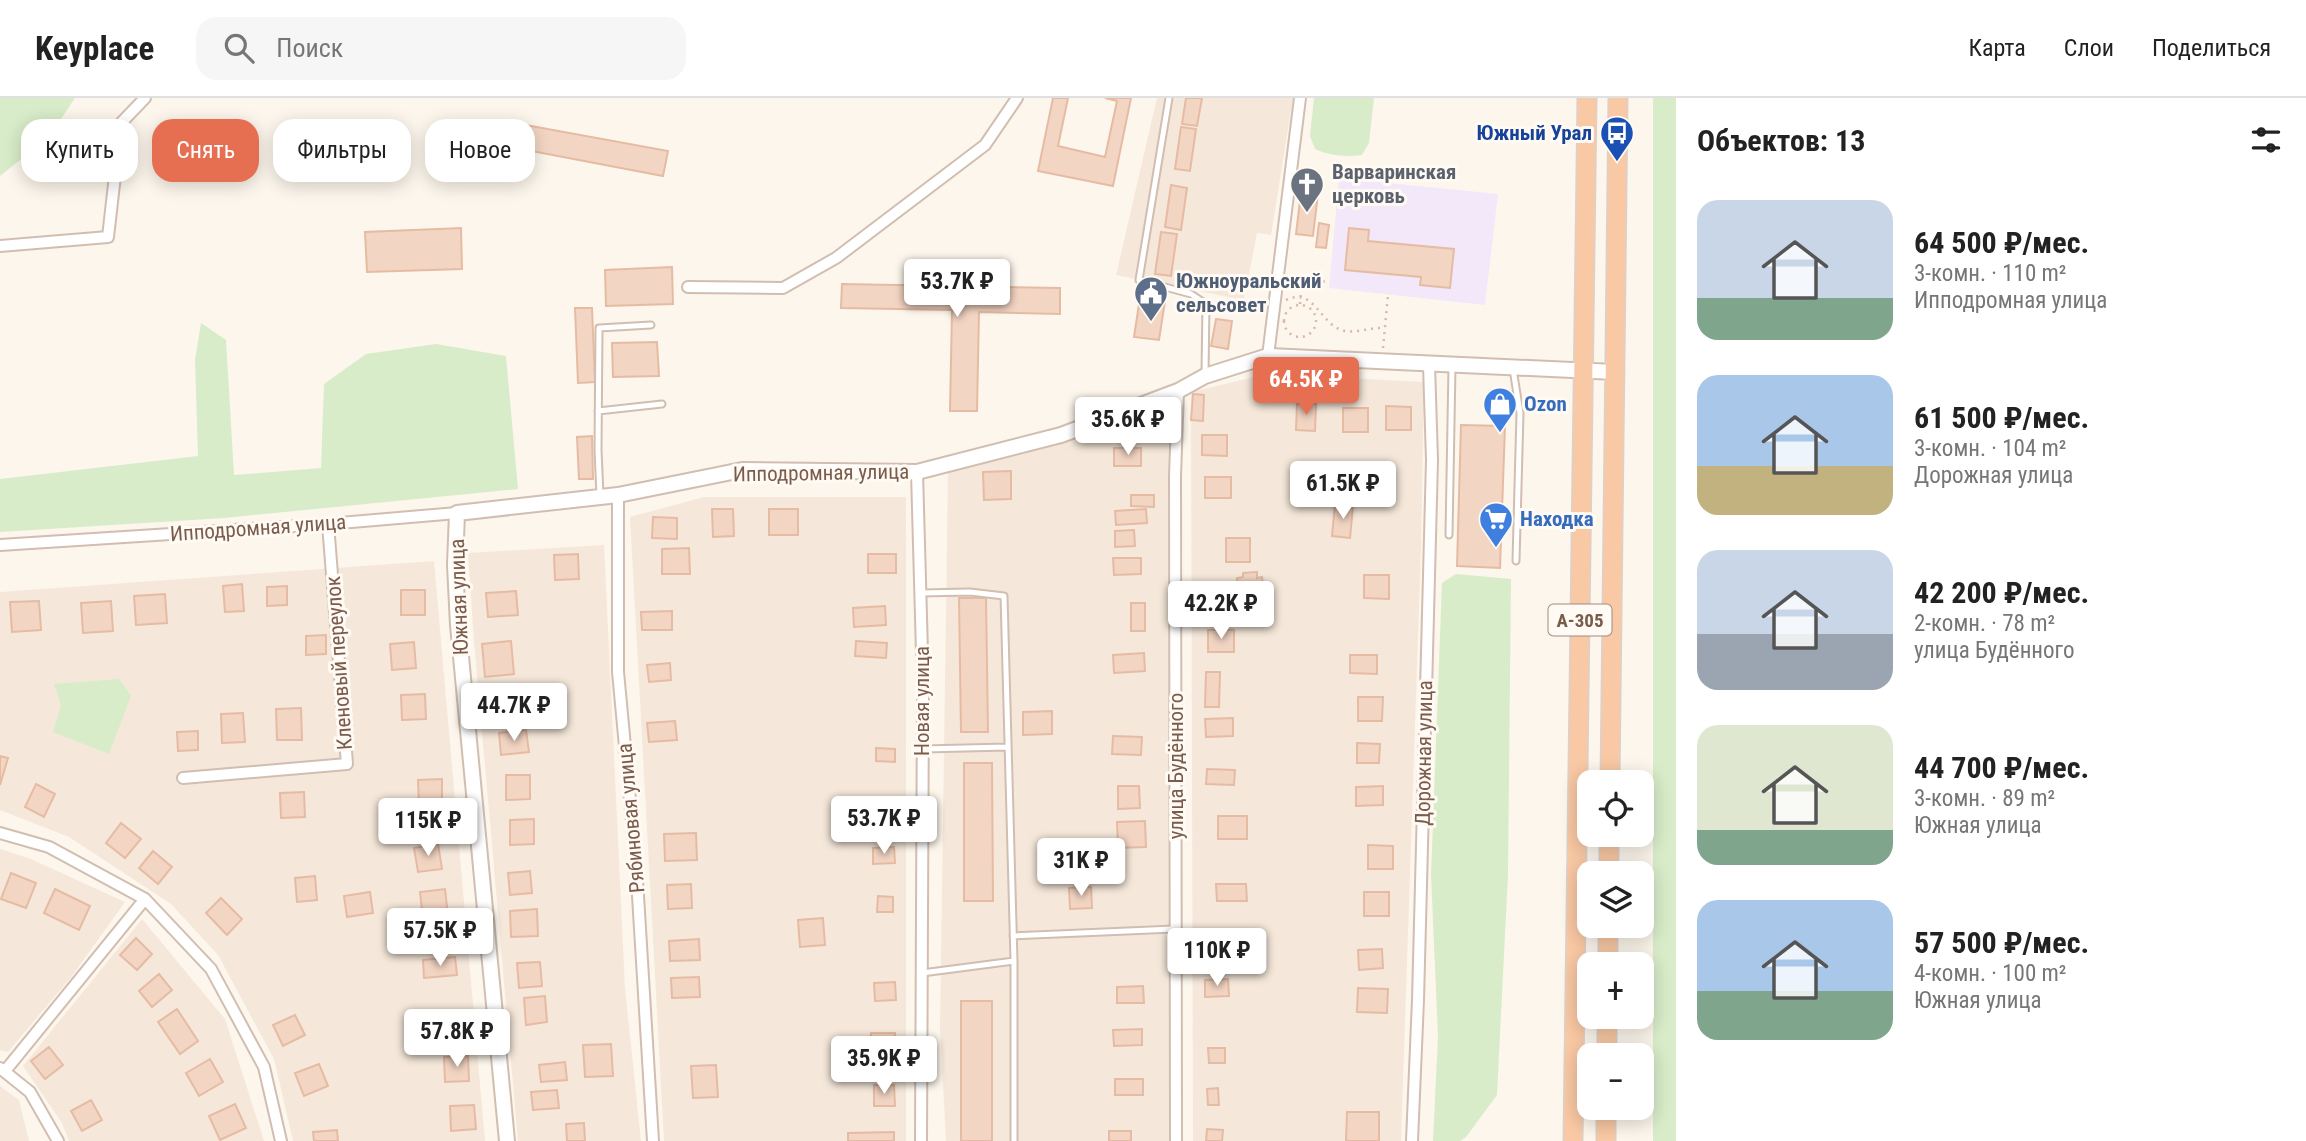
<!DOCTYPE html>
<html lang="ru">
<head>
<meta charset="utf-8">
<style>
  :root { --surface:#fff; --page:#f6f6f6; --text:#222; --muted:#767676; --line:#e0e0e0; --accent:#e76f51 }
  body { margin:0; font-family:"Roboto Condensed",sans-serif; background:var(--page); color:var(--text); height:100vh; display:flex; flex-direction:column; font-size:26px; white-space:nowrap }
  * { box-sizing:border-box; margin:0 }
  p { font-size:23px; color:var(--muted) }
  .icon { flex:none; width:38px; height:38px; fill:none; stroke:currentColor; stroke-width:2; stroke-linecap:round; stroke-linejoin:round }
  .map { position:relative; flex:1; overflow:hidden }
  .side { display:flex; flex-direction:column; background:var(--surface); width:630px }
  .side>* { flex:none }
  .hud { position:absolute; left:21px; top:21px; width:665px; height:63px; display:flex; gap:14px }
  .controls { position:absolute; left:1577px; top:672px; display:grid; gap:14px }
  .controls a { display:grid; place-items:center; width:77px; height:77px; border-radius:14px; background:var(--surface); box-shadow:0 4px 18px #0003; font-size:35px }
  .price { position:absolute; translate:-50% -60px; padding:0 16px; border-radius:7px; background:#fff; color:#222; font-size:23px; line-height:46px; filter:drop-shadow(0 2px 4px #0008) }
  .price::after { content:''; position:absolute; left:50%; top:42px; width:21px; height:16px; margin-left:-10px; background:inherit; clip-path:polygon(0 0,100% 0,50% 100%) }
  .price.on { background:var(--accent); color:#fff }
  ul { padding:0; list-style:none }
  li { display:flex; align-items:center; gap:21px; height:175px; padding:0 21px }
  li span { display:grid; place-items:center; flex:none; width:196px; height:140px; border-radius:21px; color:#555 }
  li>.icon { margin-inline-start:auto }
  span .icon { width:84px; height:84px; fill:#fffc; stroke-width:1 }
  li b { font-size:30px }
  h2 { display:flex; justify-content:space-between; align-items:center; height:84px; padding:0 21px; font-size:30px }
  .pill { padding:0 24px; border-radius:21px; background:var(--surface); box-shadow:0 4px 18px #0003; font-size:24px; line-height:63px }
  .pill.on { background:var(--accent); color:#fff }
  header { display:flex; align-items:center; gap:42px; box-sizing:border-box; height:98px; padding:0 35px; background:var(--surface); border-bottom:2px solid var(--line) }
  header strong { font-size:33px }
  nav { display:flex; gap:38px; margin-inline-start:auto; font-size:24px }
  .search { width:490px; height:63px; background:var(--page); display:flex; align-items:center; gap:18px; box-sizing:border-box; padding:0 24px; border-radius:21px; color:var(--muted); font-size:26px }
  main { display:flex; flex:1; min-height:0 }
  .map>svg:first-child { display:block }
</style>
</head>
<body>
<header>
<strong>Keyplace</strong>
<div class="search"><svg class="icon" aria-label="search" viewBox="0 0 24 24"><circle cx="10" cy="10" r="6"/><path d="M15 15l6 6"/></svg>Поиск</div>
<nav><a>Карта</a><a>Слои</a><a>Поделиться</a></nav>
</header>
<main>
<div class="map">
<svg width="1676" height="1043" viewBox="0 0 1676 1043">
  <rect width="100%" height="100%" fill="#fdf6ec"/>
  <path fill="#f5e8da" d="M1157,0H1293L1271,137L1257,135L1244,202L1116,177Z
    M1267,276L1424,284L1421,449L1401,1043H1193L1191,294Z
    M1171,312L1169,1043H946L940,930L948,375Z
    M704,399H906V1043H664L630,419Z
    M604,447L625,890L641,1043H518L474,543L468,455Z
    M434,463L485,1043H293L274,961L218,857L171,806L69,739L0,712V494Z
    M0,751L31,761L125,804L72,878L8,954L0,952Z
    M142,821L225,921L264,1043H69L62,1025L23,968Z
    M0,988L19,1002L29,1043H0Z"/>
  <path fill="#f3e8fa" d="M1339,80L1498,96L1485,207L1329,190Z"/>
  <path fill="#d8ecc9" d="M0,0H75L49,39L0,78Z
    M1314,0H1374L1369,45L1362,57C1346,59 1330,58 1315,51L1310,38Z
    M1653,0H1676V1043H1653Z
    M201,225L226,242L234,377L321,370L324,286L366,256L436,246L506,258L518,391L224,420L0,434V381L198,358L195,262Z
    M1456,476L1511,481L1508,776L1497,997L1466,1039L1460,1043H1433L1438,938L1431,777L1442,485Z
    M119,581L131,598L109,656L53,634L61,607L54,586Z"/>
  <path fill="#f3d5c3" stroke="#e6bba3" stroke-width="2" d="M1053,0H1068L1058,48L1105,59L1117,3L1105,0H1131L1113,88L1038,73Z
    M1186,0H1202L1197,28L1182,26Z
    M504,23L668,53L663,78L500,47Z
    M1181,29L1196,31L1190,73L1175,71Z
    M1171,87L1187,90L1181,132L1165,129Z
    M1301,94L1318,96L1313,138L1296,136Z
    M1319,125L1329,127L1326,150L1316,149Z
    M461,130L462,171L367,174L365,134Z
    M1349,130L1369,132L1368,143L1454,151L1450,190L1420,187L1421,179L1345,172Z
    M1161,134L1177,136L1171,178L1155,176Z
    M672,169L673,206L606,208L605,172Z
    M842,186L1060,190V216L979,214L977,313H950L952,212L841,210Z
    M1141,193L1166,197L1159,242L1134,239Z
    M575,210H592L595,284L578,285Z
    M1216,221L1232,223L1228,251L1211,248Z
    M657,244L659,278L613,279L612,245Z
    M1193,296L1204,297L1203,323L1191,322Z
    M1297,306H1316L1315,333L1296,332Z
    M1386,308L1411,309V332H1386Z
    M1343,310H1368V334H1343Z
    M1461,327L1505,328L1500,470L1457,468Z
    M1202,337H1227V358L1202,357Z
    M592,338L593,381H579L577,339Z
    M1114,350H1141V368H1114Z
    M1011,373V401L984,402L983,374Z
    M1205,379H1231V400H1205Z
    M1131,397H1154V409L1131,408Z
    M1335,406L1353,408L1350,440L1332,438Z
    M712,411H733L734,438L713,439Z
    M769,411H798V437H769Z
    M1146,411L1147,425L1116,427L1115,413Z
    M653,419L677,420V441L652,440Z
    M1134,432L1135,448L1115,449V433Z
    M1226,440H1250V464H1226Z
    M689,450L690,476H662V451Z
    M578,456L579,481L555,482L554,457Z
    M868,456H896V475H868Z
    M1113,460H1141V476L1114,477Z
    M1257,474V480L1262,479L1264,495H1256V499H1244V495L1238,496L1237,480L1243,479V475Z
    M1364,477H1389V501L1364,500Z
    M242,486L244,513L225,514L223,488Z
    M287,488V507L267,508V489Z
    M401,492H425V517H401Z
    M516,493L518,517L488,519L486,495Z
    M165,496L167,525L136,527L134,498Z
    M959,500H986L988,634H961Z
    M39,503L41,532L12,534L10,504Z
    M111,503L113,533L83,535L81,505Z
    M1131,505H1145V533H1131Z
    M885,508L886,527L854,529L853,510Z
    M672,513V532H642L641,514Z
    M1208,532H1234V554H1208Z
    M326,537V556L306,557V538Z
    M511,543L514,576L485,579L482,546Z
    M856,543L887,545L886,560L855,558Z
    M414,544L416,570L392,572L390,546Z
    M1144,555L1145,573L1114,575L1113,557Z
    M1350,557H1377V576L1350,575Z
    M670,565L671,582L649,584L647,567Z
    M1206,574H1220L1219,609H1205Z
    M496,591H520L521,616H497Z
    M425,596L426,621L402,622L401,597Z
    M1358,599H1383L1382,623H1358Z
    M301,610L302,642H277L276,611Z
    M1052,613V636L1023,637V614Z
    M243,615L245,644L222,645L221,616Z
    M1233,620V638L1206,639L1205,621Z
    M675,623L677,642L649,644L647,625Z
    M526,632L529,654L501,657L499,635Z
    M198,633V652L178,653L177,634Z
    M1113,638L1142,639L1141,657L1112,656Z
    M1357,645L1380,646L1379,665H1357Z
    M876,650L895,651V664L876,663Z
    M0,658L8,660L0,687Z
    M964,665H992L993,803H964Z
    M1207,671L1235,672L1234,687L1206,686Z
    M506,677H530V701L506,702Z
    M442,681V706L419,707L418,682Z
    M36,686L55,696L44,719L25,709Z
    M1118,688H1139L1140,710L1118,711Z
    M1383,688V707L1356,708V689Z
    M304,694L305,719L281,720L280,695Z
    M900,708L901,722L876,723V709Z
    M1218,718H1247V741H1218Z
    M534,721V746L510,747V722Z
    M1145,723L1146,749L1118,750L1117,724Z
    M121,725L141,741L125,760L106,745Z
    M696,735L697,762L665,763L664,736Z
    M438,746L442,771L418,774L414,750Z
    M1368,747L1393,748V771H1368Z
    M894,749L895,765L873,766V750Z
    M153,753L172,769L158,786L139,770Z
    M530,773L532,795L510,797L508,775Z
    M11,775L36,785L26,810L1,801Z
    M315,778L317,802L297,804L295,780Z
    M691,786L692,810L668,811L667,787Z
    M1216,786H1246L1247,803H1217Z
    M1091,789L1092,810L1070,811L1069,790Z
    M55,791L90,808L79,832L44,815Z
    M445,791L449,827L424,830L420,794Z
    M370,794L373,815L347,819L344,798Z
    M1364,794H1389V818H1364Z
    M878,798L893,799V814H877Z
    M221,800L242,821L227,837L206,815Z
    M537,811L538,838L511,839L510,813Z
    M823,820L825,847L800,849L798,822Z
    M136,840L152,856L137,872L120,857Z
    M699,841L700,862L670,863L669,843Z
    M1382,851L1383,870L1359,872L1358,852Z
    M455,859L457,877L424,880L423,862Z
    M540,864L542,888L519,890L517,865Z
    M159,876L172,892L152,909L139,893Z
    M699,879L700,899L672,900L671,880Z
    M1228,881L1229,898L1205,899V882Z
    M895,884L896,902L875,903L874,885Z
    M1143,888L1144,905H1117V889Z
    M1358,890L1388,891L1387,915L1357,914Z
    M545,898L547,924L526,927L524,900Z
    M961,903H992V1043H961Z
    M177,911L198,943L180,956L158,924Z
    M435,914H458L459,938L435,939Z
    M295,917L305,937L283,948L273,927Z
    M1142,931V947L1114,948L1113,932Z
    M871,935H895V950H870Z
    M611,946L613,978L585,979L583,947Z
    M49,949L63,967L45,981L31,963Z
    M1208,950H1225V965H1209Z
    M468,958L469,983L445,984L444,959Z
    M210,961L223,984L199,998L186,975Z
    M565,964L567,982L541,984L539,967Z
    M319,966L328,988L304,998L295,975Z
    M716,967L718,999L693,1000L691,968Z
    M1115,981H1143V997H1115Z
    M874,987H894L895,1008H874Z
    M1218,990L1219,1007H1208L1207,991Z
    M557,992L559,1010L533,1012L531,994Z
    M91,1002L102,1022L82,1033L71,1013Z
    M235,1006L246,1030L220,1042L209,1018Z
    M474,1007L476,1031L451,1033L450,1008Z
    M1347,1014H1379V1043H1346Z
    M584,1025L585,1043H567L566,1026Z
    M1207,1031L1223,1032L1222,1043H1206Z
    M337,1032L338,1043H314L313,1034Z
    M1109,1033H1131V1043H1109Z
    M894,1034V1043H848V1035Z"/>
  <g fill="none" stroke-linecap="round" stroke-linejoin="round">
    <g stroke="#d1beb0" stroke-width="9">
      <path id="service" d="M1169,0L1139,182L1191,196L1206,206L1205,275
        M1513,271L1520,315L1516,463
        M598,313L662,306
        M600,398L598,352L599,230L651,227
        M1449,437L1452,268
        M920,495L970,494L1004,498L1014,863V1043
        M923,651L1007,649
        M1013,838L1174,831
        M922,875L1014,863"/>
    </g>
    <g stroke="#d1beb0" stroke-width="14">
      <path id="minor" d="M0,148L108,139L121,25L145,0
        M688,189L783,190L836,160L985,47L1017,0
        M1268,258L1300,0
        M917,374L923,591L921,1043
        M618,397V574L636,765L653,1043
        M0,447L328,426L457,415
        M183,680L347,666L328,426
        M0,735L49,749L145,801L211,871L264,969L281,1043
        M0,970L30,994L58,1043
        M5,973L145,801
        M1176,1043L1175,378L1178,293
        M1412,1043L1418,902L1432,362L1429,267"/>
    </g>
    <g stroke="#d1beb0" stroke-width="18">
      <path id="tertiary" d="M507,1043L458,527L455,467L457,415L618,397L742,372L917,374L1061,337L1178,293L1205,278L1268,258L1615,274"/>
    </g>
    <g stroke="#dad1cd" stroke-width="21">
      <path id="trunk" d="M1610,684L1618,0
        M1609,775V737
        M1608,866V828
        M1607,957V919
        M1573,1043L1587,0
        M1606,1043V1010"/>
    </g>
    <path stroke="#d9b8a5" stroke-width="2.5" stroke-dasharray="2 5" stroke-linecap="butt" d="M1288,180L1329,184
      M1286,202C1315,188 1320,228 1345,233C1358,235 1372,229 1385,230
      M1300,206L1303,172
      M1284 223a16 16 0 1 1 32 0a16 16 0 1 1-32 0Z
      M1383,250L1388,197"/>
    <use href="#service" stroke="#fff" stroke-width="5"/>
    <use href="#minor" stroke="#fff" stroke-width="10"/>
    <use href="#tertiary" stroke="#fff" stroke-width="14"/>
    <use href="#trunk" stroke="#f9c8a4" stroke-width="18"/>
  </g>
  <defs>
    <g id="bus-pin" transform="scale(1.75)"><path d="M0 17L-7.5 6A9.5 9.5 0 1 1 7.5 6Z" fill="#1a4fb4" stroke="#fffaf3"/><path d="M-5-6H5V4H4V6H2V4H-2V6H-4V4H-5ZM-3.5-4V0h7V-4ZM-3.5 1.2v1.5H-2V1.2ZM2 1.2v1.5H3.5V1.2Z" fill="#fff"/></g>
    <g id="church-pin" transform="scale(1.75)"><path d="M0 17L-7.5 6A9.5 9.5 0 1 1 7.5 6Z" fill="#6b7280" stroke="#fffaf3"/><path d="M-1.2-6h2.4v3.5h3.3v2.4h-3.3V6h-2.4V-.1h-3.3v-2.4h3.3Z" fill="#fff"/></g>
    <g id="civic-pin" transform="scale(1.75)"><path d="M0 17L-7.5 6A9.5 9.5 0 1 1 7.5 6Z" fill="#5c6f8a" stroke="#fffaf3"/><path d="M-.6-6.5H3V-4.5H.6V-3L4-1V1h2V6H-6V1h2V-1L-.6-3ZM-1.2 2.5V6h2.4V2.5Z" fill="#fff"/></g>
    <g id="shop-pin" transform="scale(1.75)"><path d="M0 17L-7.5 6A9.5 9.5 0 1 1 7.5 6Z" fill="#3f7fe0" stroke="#fffaf3"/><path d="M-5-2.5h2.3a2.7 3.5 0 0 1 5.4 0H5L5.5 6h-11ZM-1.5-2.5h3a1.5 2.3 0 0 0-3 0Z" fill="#fff"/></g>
    <g id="supermarket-pin" transform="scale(1.75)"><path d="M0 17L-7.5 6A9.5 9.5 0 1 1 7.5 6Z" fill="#3f7fe0" stroke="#fffaf3"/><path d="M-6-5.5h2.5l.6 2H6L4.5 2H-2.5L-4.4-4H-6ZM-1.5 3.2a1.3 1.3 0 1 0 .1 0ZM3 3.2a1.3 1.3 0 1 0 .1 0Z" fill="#fff"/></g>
  </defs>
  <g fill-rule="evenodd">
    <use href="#bus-pin" x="1617" y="35"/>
    <use href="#church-pin" x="1307" y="86"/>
    <use href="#civic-pin" x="1151" y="195"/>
    <use href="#shop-pin" x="1500" y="306"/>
    <use href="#supermarket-pin" x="1496" y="421"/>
  </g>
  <g text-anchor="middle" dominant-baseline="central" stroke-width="6" stroke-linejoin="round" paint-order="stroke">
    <rect fill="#fffaf3" stroke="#a28b7f" stroke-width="2" x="1548.5" y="506.5" width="63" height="31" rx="5"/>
    <g font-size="19" font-weight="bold" fill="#7a5c4d">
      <text x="1580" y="522">А-305</text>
    </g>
    <g font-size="21" font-weight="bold" fill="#164399" stroke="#fffaf3" text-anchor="end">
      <text x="1592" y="35">Южный Урал</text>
    </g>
    <g font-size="21" font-weight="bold" fill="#5b616d" stroke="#fffaf3" text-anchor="start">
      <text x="1332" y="74">Варваринская<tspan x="1332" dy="24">церковь</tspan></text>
    </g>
    <g font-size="21" font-weight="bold" fill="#4e5e75" stroke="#fffaf3" text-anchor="start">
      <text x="1176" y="183">Южноуральский<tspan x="1176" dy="24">сельсовет</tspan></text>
    </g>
    <g font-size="21" font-weight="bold" fill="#366cbe" stroke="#fffaf3" text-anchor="start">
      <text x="1524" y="306">Ozon</text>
      <text x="1520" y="421">Находка</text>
    </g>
    <g font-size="21" fill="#7a5c4d" stroke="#fffaf3">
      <text transform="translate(821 375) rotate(-1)">Ипподромная улица</text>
      <text transform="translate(258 430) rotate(-4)">Ипподромная улица</text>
      <text transform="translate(459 499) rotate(-92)">Южная улица</text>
      <text transform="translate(339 565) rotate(-94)">Кленовый переулок</text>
      <text transform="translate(922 603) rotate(-90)">Новая улица</text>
      <text transform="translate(1424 655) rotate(-89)">Дорожная улица</text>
      <text transform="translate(1176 668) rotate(-90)">улица Будённого</text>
      <text transform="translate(631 720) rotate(-95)">Рябиновая улица</text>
    </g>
  </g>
</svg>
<div class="controls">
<a><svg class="icon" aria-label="locate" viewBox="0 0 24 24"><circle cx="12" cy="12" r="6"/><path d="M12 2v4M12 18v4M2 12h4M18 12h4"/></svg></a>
<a><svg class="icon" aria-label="layers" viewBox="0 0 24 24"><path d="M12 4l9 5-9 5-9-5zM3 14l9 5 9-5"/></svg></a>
<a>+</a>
<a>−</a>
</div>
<b class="price" style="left:957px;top:221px">53.7K ₽</b>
<b class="price on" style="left:1306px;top:319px">64.5K ₽</b>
<b class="price" style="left:1128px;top:359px">35.6K ₽</b>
<b class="price" style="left:1343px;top:423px">61.5K ₽</b>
<b class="price" style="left:1221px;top:543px">42.2K ₽</b>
<b class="price" style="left:514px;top:645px">44.7K ₽</b>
<b class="price" style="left:884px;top:758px">53.7K ₽</b>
<b class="price" style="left:428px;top:760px">115K ₽</b>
<b class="price" style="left:1081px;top:800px">31K ₽</b>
<b class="price" style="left:440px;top:870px">57.5K ₽</b>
<b class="price" style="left:1217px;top:890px">110K ₽</b>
<b class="price" style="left:457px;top:971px">57.8K ₽</b>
<b class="price" style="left:884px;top:998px">35.9K ₽</b>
<div class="hud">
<a class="pill">Купить</a>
<a class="pill on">Снять</a>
<a class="pill">Фильтры</a>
<a class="pill">Новое</a>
</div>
</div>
<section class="side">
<h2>Объектов: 13<svg class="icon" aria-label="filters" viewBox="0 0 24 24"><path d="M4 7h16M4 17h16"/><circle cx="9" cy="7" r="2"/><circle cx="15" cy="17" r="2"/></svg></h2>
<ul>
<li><span style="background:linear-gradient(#c9d6e8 70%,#7fa58c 0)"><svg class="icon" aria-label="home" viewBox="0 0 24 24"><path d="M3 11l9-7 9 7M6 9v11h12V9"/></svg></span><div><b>64 500 ₽/мес.</b><p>3-комн. · 110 m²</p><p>Ипподромная улица</p></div></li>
<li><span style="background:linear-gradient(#a9c7e8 65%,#c2b280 0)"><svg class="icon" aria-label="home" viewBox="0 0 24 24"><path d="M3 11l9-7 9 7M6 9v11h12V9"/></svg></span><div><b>61 500 ₽/мес.</b><p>3-комн. · 104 m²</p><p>Дорожная улица</p></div></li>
<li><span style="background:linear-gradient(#c9d6e8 60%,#9aa5b1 0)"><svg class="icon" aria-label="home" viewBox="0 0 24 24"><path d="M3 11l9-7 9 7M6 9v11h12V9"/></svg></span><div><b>42 200 ₽/мес.</b><p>2-комн. · 78 m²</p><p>улица Будённого</p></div></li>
<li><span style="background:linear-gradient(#dfe7d0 75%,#7fa58c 0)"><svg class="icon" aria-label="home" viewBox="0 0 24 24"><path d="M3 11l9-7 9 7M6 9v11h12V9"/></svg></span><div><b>44 700 ₽/мес.</b><p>3-комн. · 89 m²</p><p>Южная улица</p></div></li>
<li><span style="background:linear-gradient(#a9c7e8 65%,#7fa58c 0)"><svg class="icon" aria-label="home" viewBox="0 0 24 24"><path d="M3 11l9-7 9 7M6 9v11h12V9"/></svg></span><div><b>57 500 ₽/мес.</b><p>4-комн. · 100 m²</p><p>Южная улица</p></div></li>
</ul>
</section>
</main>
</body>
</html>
